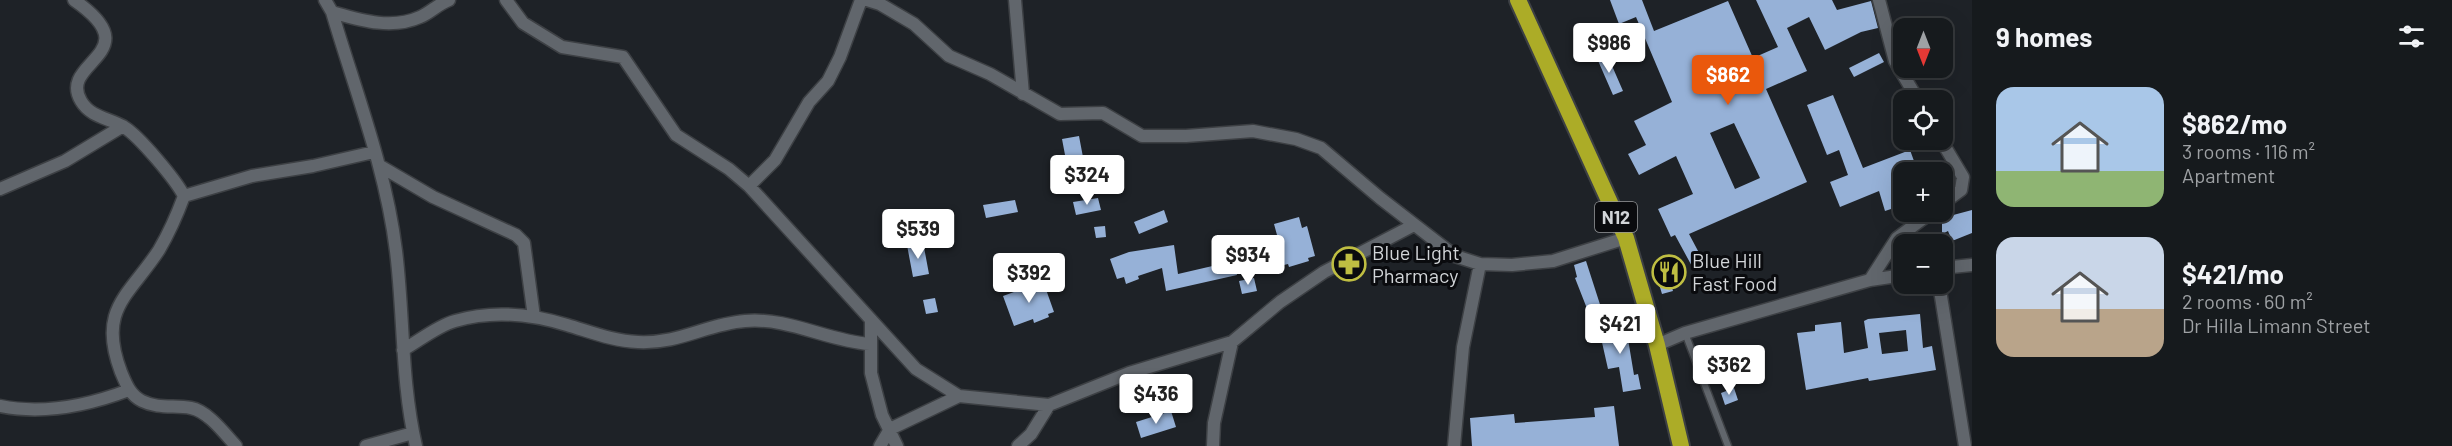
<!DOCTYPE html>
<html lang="en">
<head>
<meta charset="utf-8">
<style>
  :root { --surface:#161a1d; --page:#1f2326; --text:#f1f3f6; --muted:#9ea1a4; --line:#35383b; --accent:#ea580c }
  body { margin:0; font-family:Barlow,sans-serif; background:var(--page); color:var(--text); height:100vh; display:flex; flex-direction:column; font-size:22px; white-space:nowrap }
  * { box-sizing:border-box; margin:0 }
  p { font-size:20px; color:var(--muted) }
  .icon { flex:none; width:33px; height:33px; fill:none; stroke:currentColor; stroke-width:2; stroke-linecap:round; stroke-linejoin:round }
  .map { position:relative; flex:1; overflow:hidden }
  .drawer { display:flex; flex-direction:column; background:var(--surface); width:480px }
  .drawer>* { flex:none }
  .needle { width:39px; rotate:180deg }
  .controls { position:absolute; left:1893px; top:18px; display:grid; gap:12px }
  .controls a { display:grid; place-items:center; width:60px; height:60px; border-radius:12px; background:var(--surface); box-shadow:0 6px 24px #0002,0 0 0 2px var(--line); font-size:30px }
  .price { position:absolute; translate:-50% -51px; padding:0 14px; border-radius:6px; background:#fff; color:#222; font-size:20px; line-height:39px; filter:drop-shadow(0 2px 3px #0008) }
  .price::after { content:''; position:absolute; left:50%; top:36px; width:18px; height:14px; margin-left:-9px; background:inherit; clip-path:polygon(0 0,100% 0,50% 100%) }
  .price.current { background:var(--accent); color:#fff }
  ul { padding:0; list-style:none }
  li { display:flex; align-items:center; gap:18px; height:150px; padding:0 24px }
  li span { display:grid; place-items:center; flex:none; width:168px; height:120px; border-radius:18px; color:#555 }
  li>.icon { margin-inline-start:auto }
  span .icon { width:72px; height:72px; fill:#fffc; stroke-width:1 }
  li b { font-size:26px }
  h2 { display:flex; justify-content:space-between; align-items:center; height:72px; padding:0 24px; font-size:26px }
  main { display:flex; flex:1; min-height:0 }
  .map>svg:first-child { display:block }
</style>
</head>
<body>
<main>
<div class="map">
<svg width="1972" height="446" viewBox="0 0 1972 446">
  <rect width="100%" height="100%" fill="#1e2227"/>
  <path fill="#96b1d7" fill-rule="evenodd" d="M1610,0H1642L1654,31L1728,1L1753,58L1778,47L1756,0H1832L1837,10L1871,1L1878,28L1861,32L1825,50L1809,17L1787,28L1807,71L1766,89L1807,182L1689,234L1705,264L1694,270L1675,235L1671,237L1658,209L1693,194L1676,156L1639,175L1628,154L1646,145L1634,121L1672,102L1636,17L1619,24ZM1734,123L1760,178L1735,189L1710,133Z
    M1606,52L1623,91L1613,95L1596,56Z
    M1879,53L1884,62L1854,77L1849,68Z
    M1833,95L1863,168L1910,150L1918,172H1904V193L1894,197L1897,207L1885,211L1879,191L1840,207L1830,182L1848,175L1839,150L1827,155L1807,105Z
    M1079,136L1086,173L1069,176L1062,139Z
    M1098,198L1101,210L1076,215L1073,202Z
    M1015,200L1018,212L986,218L983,205Z
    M1164,210L1168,222L1139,234L1134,222Z
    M1972,210V233L1952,241L1948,231L1942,234V218Z
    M1299,217L1302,228L1307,226L1315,256L1308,258L1309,261L1289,267L1288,264L1280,266L1272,236L1277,235L1274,224Z
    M1105,226L1106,237L1096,238L1094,227Z
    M923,242L929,274L913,277L907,245Z
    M1174,245L1178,274L1234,261L1237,275L1166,291L1162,268L1138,276L1139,279L1126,284L1124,277L1117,279L1110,259L1129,252Z
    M1586,261L1606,323L1595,329L1575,278L1577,277L1574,265Z
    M1254,278L1257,291L1242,294L1239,281Z
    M1043,281L1054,312L1048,314L1049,317L1034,323L1033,319L1014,326L1003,296Z
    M1670,281L1673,291L1662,294L1659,284Z
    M935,298L938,312L926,314L923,300Z
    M1920,314L1923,348L1932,346L1936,370L1869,381L1868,378L1806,390L1797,333L1815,331V325L1841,322L1844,353L1868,348L1864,321L1868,319ZM1906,330L1908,351L1882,354L1879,333Z
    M1630,325L1632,338L1628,339L1634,375L1638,374L1641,389L1623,392L1619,367L1608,369L1599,329Z
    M1720,346L1727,367L1714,371L1707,350Z
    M1734,388L1738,400L1725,405L1721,393Z
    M1614,406L1619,446H1472L1470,418L1514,414L1515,423L1595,417L1594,408Z
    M1171,411L1176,427L1141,438L1136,422Z"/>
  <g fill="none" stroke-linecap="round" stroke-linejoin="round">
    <g stroke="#3d4044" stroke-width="9">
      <path id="service" d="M1685,333L1728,446"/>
    </g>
    <g stroke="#3d4044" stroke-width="15">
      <path id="minor" d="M74,0C152,54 57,61 81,101C91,118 110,118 124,127C139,136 176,180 184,196C177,215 169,233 159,250C129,296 97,309 121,372C126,384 130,395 142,401C158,409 174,405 191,408C208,411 225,434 236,446
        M325,0L332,12C355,90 386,169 396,251C404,315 401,382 416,446
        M506,0L523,23L562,47L623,57L676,135L729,169L749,186L916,369L959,396L1049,405L1129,373L1232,342L1280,302L1324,272L1414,225
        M867,0L880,4L914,24L949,56L990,74L1060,114L1103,113L1142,136H1186L1253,131L1296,139L1321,148L1380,198L1455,256L1480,264L1512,265L1553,261L1626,238
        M1015,0L1023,94
        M1879,0L1895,61L1918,100
        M332,12C360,20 391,30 420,17C430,13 438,4 449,0
        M1941,140L1963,177L1961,190L1942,204
        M380,166L433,197L516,235L524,243L534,317
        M749,186L775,160L809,102L828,81L840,57L861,0
        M0,189L65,161L123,126
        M184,196L252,176L313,166L374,152
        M1942,268L1972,265
        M1870,280L1897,238L1932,212
        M1939,284L1965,446
        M871,322V373L882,415L897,446
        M1657,345L1685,333L1870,280L1904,275
        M403,350C419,341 437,326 455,321C492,310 531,314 567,325C591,332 613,341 638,342C680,344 706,324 745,321C789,317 827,341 870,344
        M0,406C44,415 87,406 129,390
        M366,446L413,433
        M880,446L890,429L959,396
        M1018,446L1031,434L1049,405
        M1213,446L1214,423L1232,342
        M1454,446L1463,347L1480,264"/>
    </g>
    <g stroke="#3d4044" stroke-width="20">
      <path id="trunk" d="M1518,0L1626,238L1657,345L1681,446"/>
    </g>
    <use href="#service" stroke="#61666c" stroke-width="6"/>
    <use href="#minor" stroke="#61666c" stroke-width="12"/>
    <use href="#trunk" stroke="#acac27" stroke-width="16"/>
  </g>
  <defs>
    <g id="pharmacy-ring" transform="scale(1.725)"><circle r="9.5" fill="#0a0b0e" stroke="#bfbe42" stroke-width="1.5"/><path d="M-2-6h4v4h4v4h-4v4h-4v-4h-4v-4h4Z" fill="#bfbe42"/></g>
    <g id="restaurant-ring" transform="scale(1.725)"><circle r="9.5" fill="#0a0b0e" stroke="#bfbe42" stroke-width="1.5"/><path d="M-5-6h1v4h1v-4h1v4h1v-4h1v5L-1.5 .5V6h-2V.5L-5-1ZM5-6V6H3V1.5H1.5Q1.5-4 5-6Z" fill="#bfbe42"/></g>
  </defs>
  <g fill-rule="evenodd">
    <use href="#pharmacy-ring" x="1349" y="264"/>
    <use href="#restaurant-ring" x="1669" y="272"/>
  </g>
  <g text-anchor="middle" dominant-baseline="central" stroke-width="6" stroke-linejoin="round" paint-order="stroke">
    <rect fill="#0a0b0e" stroke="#96989b" stroke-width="1.5" x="1595" y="202" width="42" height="30" rx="4.5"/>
    <g font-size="18" font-weight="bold" fill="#d2d5d8">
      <text x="1616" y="217">N12</text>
    </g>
    <g font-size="20" fill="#d2d5d8" stroke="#0a0b0e" text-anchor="start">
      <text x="1372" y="252">Blue Light<tspan x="1372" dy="23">Pharmacy</tspan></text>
      <text x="1692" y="260">Blue Hill<tspan x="1692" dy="23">Fast Food</tspan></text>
    </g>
  </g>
</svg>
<div class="controls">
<a><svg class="needle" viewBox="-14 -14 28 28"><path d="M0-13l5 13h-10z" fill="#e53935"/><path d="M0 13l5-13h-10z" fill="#9ea1a4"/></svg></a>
<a><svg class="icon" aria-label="locate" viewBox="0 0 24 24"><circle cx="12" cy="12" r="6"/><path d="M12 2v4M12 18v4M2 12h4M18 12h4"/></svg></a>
<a>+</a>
<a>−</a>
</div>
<b class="price" style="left:1609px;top:74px">$986</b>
<b class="price current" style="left:1728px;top:106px">$862</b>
<b class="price" style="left:1087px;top:206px">$324</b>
<b class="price" style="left:918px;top:260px">$539</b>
<b class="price" style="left:1248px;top:286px">$934</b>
<b class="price" style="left:1029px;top:304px">$392</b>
<b class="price" style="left:1620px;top:355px">$421</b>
<b class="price" style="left:1729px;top:396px">$362</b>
<b class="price" style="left:1156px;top:425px">$436</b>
</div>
<section class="drawer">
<h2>9 homes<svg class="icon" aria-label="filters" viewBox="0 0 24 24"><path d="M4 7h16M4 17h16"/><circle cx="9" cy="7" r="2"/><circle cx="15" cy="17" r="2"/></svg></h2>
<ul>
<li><span style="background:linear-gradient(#a9c7e8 70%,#8fb573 0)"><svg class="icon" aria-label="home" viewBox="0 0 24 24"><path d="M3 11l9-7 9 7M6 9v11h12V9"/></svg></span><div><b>$862/mo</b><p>3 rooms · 116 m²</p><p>Apartment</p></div></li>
<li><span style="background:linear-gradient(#c9d6e8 60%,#b9a48a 0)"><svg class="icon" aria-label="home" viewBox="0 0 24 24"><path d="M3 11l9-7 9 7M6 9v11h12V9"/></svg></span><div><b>$421/mo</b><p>2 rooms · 60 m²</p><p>Dr Hilla Limann Street</p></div></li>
</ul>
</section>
</main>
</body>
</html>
